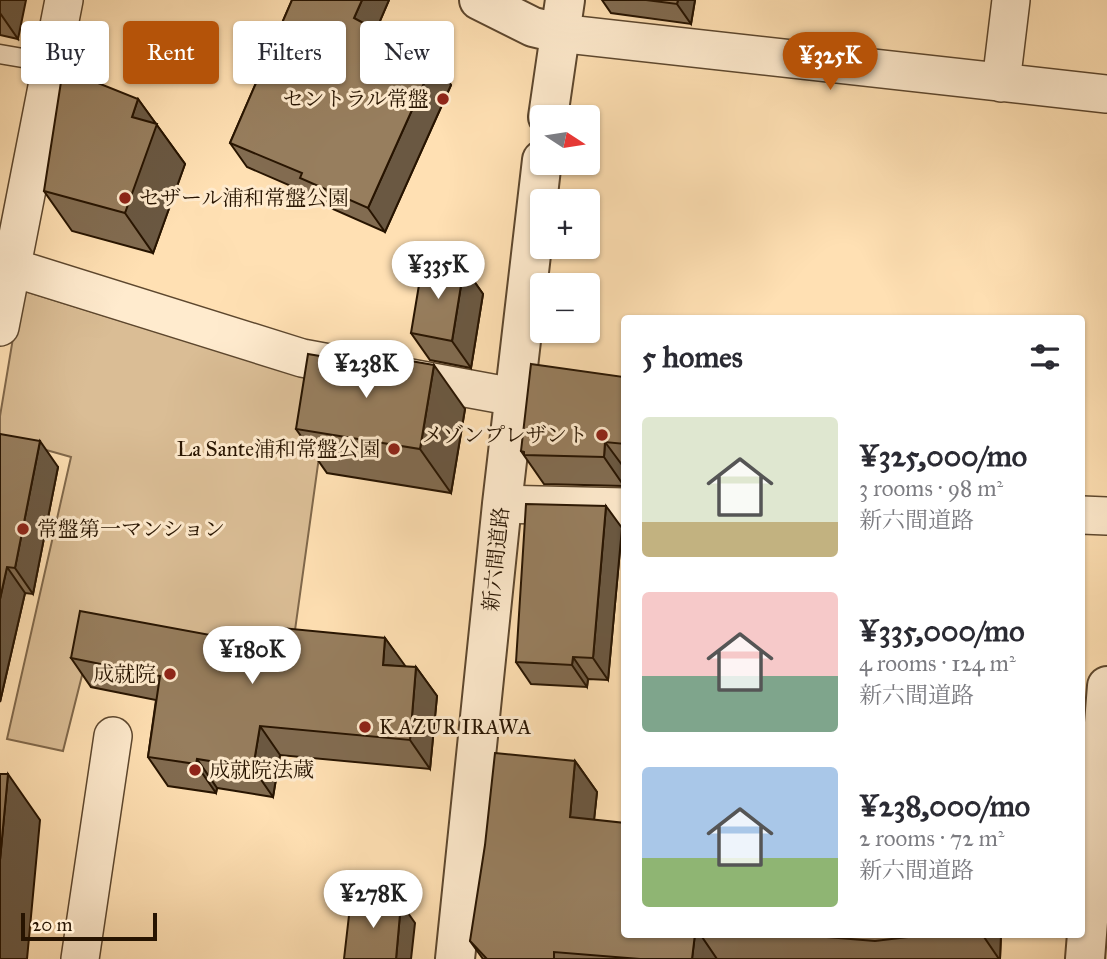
<!DOCTYPE html>
<html lang="en">
<head>
<meta charset="utf-8">
<style>
  :root { --surface:#fff; --page:#f2f2f3; --text:#2b2b33; --muted:#7c7c81; --accent:#b45309 }
  body { margin:0; font-family:"IM FELL Great Primer","Noto Serif JP",serif; background:var(--page); color:var(--text); height:100vh; display:flex; flex-direction:column; font-size:26px; white-space:nowrap }
  * { box-sizing:border-box; margin:0 }
  p { font-size:23px; color:var(--muted) }
  .icon { flex:none; width:38px; height:38px; fill:none; stroke:currentColor; stroke-width:2; stroke-linecap:round; stroke-linejoin:round }
  .map { position:relative; flex:1; overflow:hidden }
  .panel { position:absolute; left:621px; top:315px; width:464px; height:623px; display:flex; flex-direction:column; background:var(--surface); border-radius:7px; box-shadow:0 2px 5px #0004 }
  .panel>* { flex:none }
  .hud { position:absolute; left:21px; top:21px; width:495px; height:63px; display:flex; gap:14px }
  .needle { width:46px; rotate:102deg }
  .buttons { position:absolute; left:530px; top:105px; display:grid; gap:14px }
  .buttons a { display:grid; place-items:center; width:70px; height:70px; border-radius:7px; background:var(--surface); box-shadow:0 2px 5px #0004; font-size:35px }
  .scale { position:absolute; left:21px; bottom:18px; width:136px; box-sizing:border-box; padding-left:7px; border:4px solid #271401; border-top:0; font-size:19px; line-height:24px; white-space:nowrap; color:#271401; -webkit-text-stroke:5px #ffebce; paint-order:stroke }
  .price { position:absolute; translate:-50% -60px; padding:0 16px; border-radius:24px; background:#fff; color:#222; font-size:23px; line-height:46px; filter:drop-shadow(0 2px 4px #0008) }
  .price::after { content:''; position:absolute; left:50%; top:42px; width:21px; height:16px; margin-left:-10px; background:inherit; clip-path:polygon(0 0,100% 0,50% 100%) }
  .price.active { background:var(--accent); color:#fff }
  ul { padding:0; list-style:none }
  li { display:flex; align-items:center; gap:21px; height:175px; padding:0 21px }
  li span { display:grid; place-items:center; flex:none; width:196px; height:140px; border-radius:7px; color:#555 }
  li>.icon { margin-inline-start:auto }
  span .icon { width:84px; height:84px; fill:#fffc; stroke-width:1 }
  li b { font-size:30px }
  h2 { display:flex; justify-content:space-between; align-items:center; height:84px; padding:0 21px; font-size:30px }
  .chip { padding:0 24px; border-radius:7px; background:var(--surface); box-shadow:0 2px 5px #0004; font-size:24px; line-height:63px }
  .chip.active { background:var(--accent); color:#fff }
  .map>svg:first-child { display:block }
</style>
</head>
<body>
<div class="map">
<svg width="1107" height="959" viewBox="0 0 1107 959">
  <rect width="100%" height="100%" fill="#ffe0b3"/>
  <filter id="stains"><feTurbulence type="fractalNoise" baseFrequency=".00286" numOctaves="4"/><feColorMatrix values="0 0 0 0 .2 0 0 0 0 .09 0 0 0 0 .02 0 0 0 .5 -.17"/></filter>
  <radialGradient id="worn" r=".72"><stop offset=".6" stop-color="#630" stop-opacity="0"/><stop offset="1" stop-color="#630" stop-opacity=".3"/></radialGradient>
  <path fill="#dabd95" stroke="#80684b" stroke-width="2" d="M21,290L329,385L291,659L96,620L63,751L7,739L71,457L0,437V416Z"/>
  <g fill="none" stroke-linecap="round" stroke-linejoin="round">
    <g stroke="#5d472e" stroke-width="21">
      <path id="service" d="M0,54L52,63"/>
    </g>
    <g stroke="#5d472e" stroke-width="40">
      <path id="minor" d="M558,33L1107,94
        M1001,83L1011,0
        M14,268L302,358L514,397
        M0,327L64,0
        M502,504L625,507
        M1082,515L1107,516
        M80,959L113,736"/>
    </g>
    <g stroke="#5d472e" stroke-width="42">
      <path id="tertiary" d="M479,0L533,27L558,33
        M548,117L565,0
        M455,959L502,504L542,160
        M1085,959L1107,686"/>
    </g>
    <use href="#service" stroke="#ffebce" stroke-width="18"/>
    <use href="#minor" stroke="#ffebce" stroke-width="37"/>
    <use href="#tertiary" stroke="#ffebce" stroke-width="38"/>
  </g>
  <path fill="#826c51" stroke="#271401" stroke-width="2" d="M0,0L18,39L0,35Z
    M292,0H389L376,30L434,61L451,85L385,232L317,202L312,195L247,167L230,143Z
    M602,0H695L691,24L611,13Z
    M138,99L185,164L153,253L72,231L44,191Z
    M464,267L483,294L471,368L430,360L411,333Z
    M391,368L465,409L451,493L327,473L296,429Z
    M625,374L624,486L544,484L521,451L623,377Z
    M0,434L58,467L33,594L25,593L0,702Z
    M622,528L608,680L588,679L587,687L531,684L516,662Z
    M385,638L405,667H416L437,696L430,769L280,755L273,797L217,788L216,793L168,786L148,757L156,700L91,687L71,658L281,648Z
    M575,761L597,792L594,820L625,934H1001L1000,959H483L470,941Z"/>
  <path fill="#6a5842" stroke="#271401" stroke-width="2" d="M0,0H26L18,39L0,13Z
    M362,0H389L371,42L354,18Z
    M678,0H695L691,24L677,4Z
    M434,61L451,85L385,232L368,208Z
    M138,99L185,164L153,253L125,213L132,117Z
    M464,267L483,294L471,368L452,341Z
    M434,365L465,409L451,493L420,449Z
    M40,441L58,467L33,594L15,568Z
    M605,442L625,469L624,486L604,457Z
    M606,506L622,528L608,680L593,658Z
    M7,567L25,593L0,702V599Z
    M385,638L406,667L383,665Z
    M573,657L588,679L587,687L572,665Z
    M416,667L437,696L430,769L410,740Z
    M260,726L280,755L273,797L253,768Z
    M197,759L217,788L216,793L196,764Z
    M575,761L597,792L591,848L570,817Z
    M8,774L40,820L27,959H0V860Z
    M401,903L415,923L411,959H396Z
    M695,934H700L717,959H692Z
    M982,934H1001L1000,959H999Z"/>
  <path fill="#977e5e" stroke="#271401" stroke-width="2" d="M292,0H362L354,18L434,61L368,208L300,178L302,173L230,143Z
    M646,0H678L677,4Z
    M63,69L138,99L132,117L157,124L125,213L44,191Z
    M423,261L464,267L452,341L411,333Z
    M308,354L391,368L393,358L434,365L420,449L296,429Z
    M531,364L623,377L625,374V444L605,442L604,457L524,455V452L521,451Z
    M0,434L40,441L15,568L7,567L0,599Z
    M526,504L606,506L593,658L573,657L572,665L516,662Z
    M80,611L281,648L282,628L385,638L383,665L416,667L410,740L260,726L253,768L197,759L196,764L148,757L160,676L71,658Z
    M495,753L575,761L570,817L625,823V934H695L692,959H640L554,952V959H487L470,941L485,845Z
    M0,774H8L0,860Z
    M351,898L401,903L396,959H344Z
    M790,934H933L875,941Z"/>
  <g fill="#8f2418" stroke="#ffebce" stroke-width="2.5">
    <circle cx="443" cy="99" r="7"/>
    <circle cx="125" cy="198" r="7"/>
    <circle cx="602" cy="435" r="7"/>
    <circle cx="394" cy="449" r="7"/>
    <circle cx="23" cy="529" r="7"/>
    <circle cx="170" cy="674" r="7"/>
    <circle cx="365" cy="727" r="7"/>
    <circle cx="195" cy="770" r="7"/>
  </g>
  <g text-anchor="middle" dominant-baseline="central" stroke-width="6" stroke-linejoin="round" paint-order="stroke">
    <g font-size="21" fill="#271401" stroke="#ffebce" text-anchor="end">
      <text x="429" y="99">セントラル常盤</text>
      <text x="139" y="198" text-anchor="start">セザール浦和常盤公園</text>
      <text x="588" y="435">メゾンプレザント</text>
      <text x="380" y="449">La Sante浦和常盤公園</text>
      <text x="37" y="529" text-anchor="start">常盤第一マンション</text>
      <text x="156" y="674">成就院</text>
      <text x="379" y="727" text-anchor="start">K AZUR IRAWA</text>
      <text x="209" y="770" text-anchor="start">成就院法蔵</text>
    </g>
    <g font-size="21" fill="#271401" stroke="#ffebce">
      <text transform="translate(496 559) rotate(-84)">新六間道路</text>
    </g>
  </g>
  <rect width="100%" height="100%" filter="url(#stains)"/>
  <rect width="100%" height="100%" fill="url(#worn)"/>
</svg>
<div class="buttons">
<a><svg class="needle" viewBox="-14 -14 28 28"><path d="M0-13l5 13h-10z" fill="#e53935"/><path d="M0 13l5-13h-10z" fill="#7c7c81"/></svg></a>
<a>+</a>
<a>−</a>
</div>
<div class="scale">20 m</div>
<b class="price active" style="left:830px;top:92px">¥325K</b>
<b class="price" style="left:438px;top:301px">¥335K</b>
<b class="price" style="left:366px;top:400px">¥238K</b>
<b class="price" style="left:252px;top:686px">¥180K</b>
<b class="price" style="left:373px;top:930px">¥278K</b>
<div class="hud">
<a class="chip">Buy</a>
<a class="chip active">Rent</a>
<a class="chip">Filters</a>
<a class="chip">New</a>
</div>
<section class="panel">
<h2>5 homes<svg class="icon" aria-label="filters" viewBox="0 0 24 24"><path d="M4 7h16M4 17h16"/><circle cx="9" cy="7" r="2"/><circle cx="15" cy="17" r="2"/></svg></h2>
<ul>
<li><span style="background:linear-gradient(#dfe7d0 75%,#c2b280 0)"><svg class="icon" aria-label="home" viewBox="0 0 24 24"><path d="M3 11l9-7 9 7M6 9v11h12V9"/></svg></span><div><b>¥325,000/mo</b><p>3 rooms · 98 m²</p><p>新六間道路</p></div></li>
<li><span style="background:linear-gradient(#f6c9c9 60%,#7fa58c 0)"><svg class="icon" aria-label="home" viewBox="0 0 24 24"><path d="M3 11l9-7 9 7M6 9v11h12V9"/></svg></span><div><b>¥335,000/mo</b><p>4 rooms · 124 m²</p><p>新六間道路</p></div></li>
<li><span style="background:linear-gradient(#a9c7e8 65%,#8fb573 0)"><svg class="icon" aria-label="home" viewBox="0 0 24 24"><path d="M3 11l9-7 9 7M6 9v11h12V9"/></svg></span><div><b>¥238,000/mo</b><p>2 rooms · 72 m²</p><p>新六間道路</p></div></li>
</ul>
</section>
</div>
</body>
</html>
